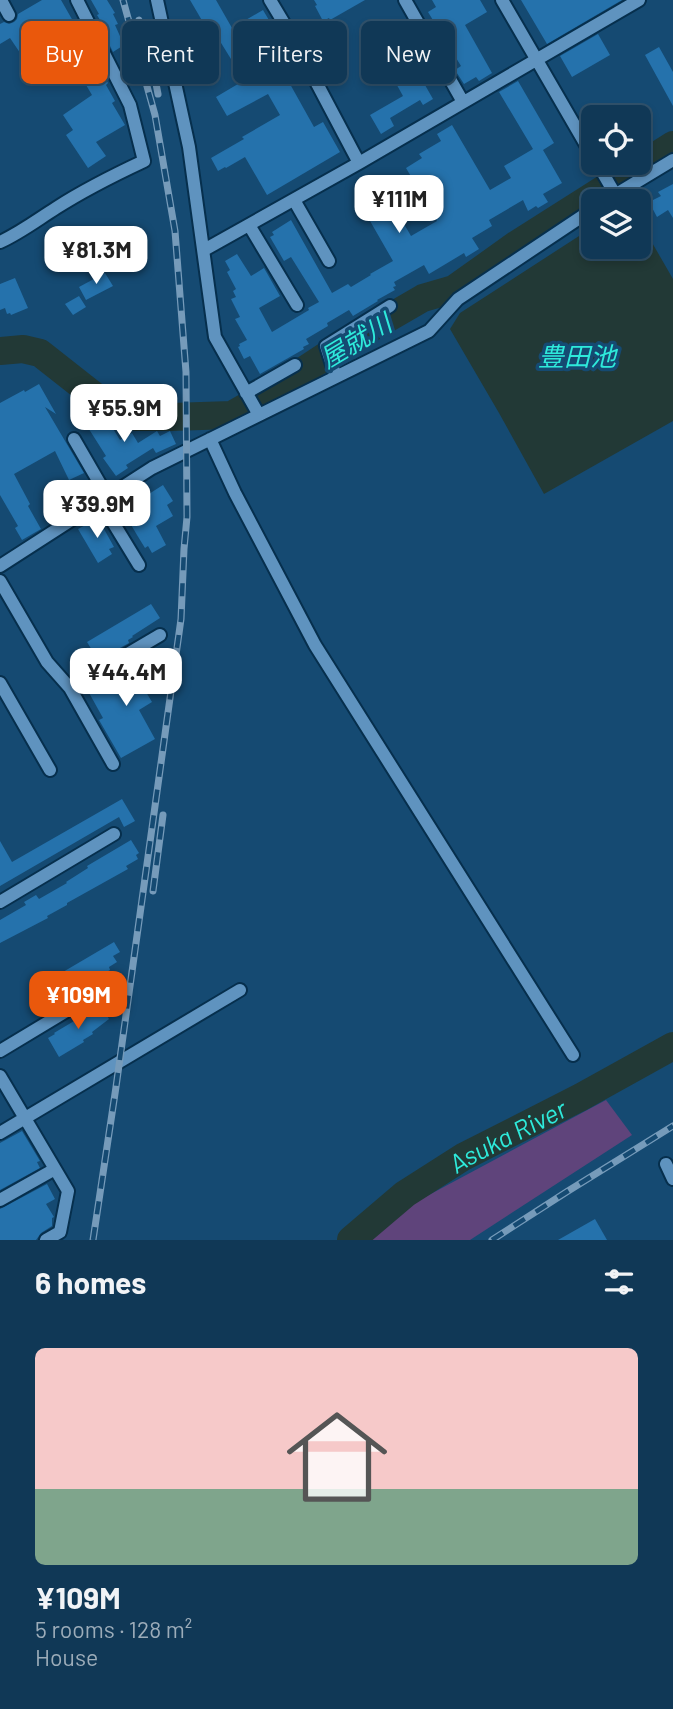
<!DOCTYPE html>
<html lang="en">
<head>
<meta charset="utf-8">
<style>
  :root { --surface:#103856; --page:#1e4360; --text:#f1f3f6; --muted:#9cacb9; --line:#30526c; --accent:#ea580c }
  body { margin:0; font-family:Barlow,"Noto Sans JP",sans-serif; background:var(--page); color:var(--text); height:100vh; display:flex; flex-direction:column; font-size:26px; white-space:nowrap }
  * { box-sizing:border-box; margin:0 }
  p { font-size:23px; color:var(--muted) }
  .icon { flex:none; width:38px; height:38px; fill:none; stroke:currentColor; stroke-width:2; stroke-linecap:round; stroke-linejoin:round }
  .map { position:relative; height:1240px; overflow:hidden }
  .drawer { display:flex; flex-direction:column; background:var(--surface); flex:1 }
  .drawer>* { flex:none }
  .guide { position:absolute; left:21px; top:21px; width:632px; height:63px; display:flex; gap:14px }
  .tools { position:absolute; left:581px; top:105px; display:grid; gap:14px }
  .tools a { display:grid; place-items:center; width:70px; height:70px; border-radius:10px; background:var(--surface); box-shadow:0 4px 10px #0003,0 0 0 2px var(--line); font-size:35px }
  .price { position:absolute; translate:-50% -60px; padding:0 16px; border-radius:14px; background:#fff; color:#222; font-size:23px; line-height:46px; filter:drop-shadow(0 2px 4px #0008) }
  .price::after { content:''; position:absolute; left:50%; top:42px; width:21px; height:16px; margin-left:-10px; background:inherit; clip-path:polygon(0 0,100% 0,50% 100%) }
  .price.active { background:var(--accent); color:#fff }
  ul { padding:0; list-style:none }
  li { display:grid; align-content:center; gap:14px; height:371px; padding:0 35px }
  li+li { border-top:2px solid var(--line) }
  li span { display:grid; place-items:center; height:217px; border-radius:10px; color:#555 }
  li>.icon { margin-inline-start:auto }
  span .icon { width:126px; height:126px; fill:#fffc; stroke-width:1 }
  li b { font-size:30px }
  h2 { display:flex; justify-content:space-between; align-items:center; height:84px; padding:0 35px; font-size:30px }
  .chip { padding:0 24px; border-radius:10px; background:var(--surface); box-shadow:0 4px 10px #0003,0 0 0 2px var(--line); font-size:24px; line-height:63px }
  .chip.active { background:var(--accent); color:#fff }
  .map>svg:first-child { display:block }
</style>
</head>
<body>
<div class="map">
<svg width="673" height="1240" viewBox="0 0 673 1240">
  <rect width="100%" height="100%" fill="#154a72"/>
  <path fill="#5f447b" d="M606,1100L632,1135L470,1240H366L412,1204Z"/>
  <path fill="#223936" d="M639,220L673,279V421L544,494L499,413L450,329L460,313L593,227V247H639Z"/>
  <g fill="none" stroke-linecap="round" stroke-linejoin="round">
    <g stroke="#223936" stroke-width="28">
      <path d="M0,351L23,349L40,353L115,412L137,417H171L232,415L265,396L347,342L423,298L454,289L517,244L673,145"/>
      <path id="s1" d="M351,1240L405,1194L463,1157L581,1097L673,1046"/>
    </g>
  </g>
  <path fill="#2572ac" d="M42,0H61L73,21L64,26L78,50L83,48L89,60L93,57L108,83L106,85L115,101L112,103L125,125L96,142L106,156L88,168L66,135L73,130L63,115L92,95L73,63L39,86L28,70L31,69L10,38L0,44V24L4,22L9,24L14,22L17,19L18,14Z
    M91,0H107L115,13L113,14L118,24L115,25L124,45L113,52L100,26L103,25L97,15L99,14Z
    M190,0H216L232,28L263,10L276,32L250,47L255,55V63L264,69L282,58L295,81L290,84L314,127L323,122L340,152L267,195L245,157L226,168L225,167L218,171L211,158L244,139L242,137L280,115L268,94L227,116L216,97L238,84L233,75L239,72L218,38L214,41Z
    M314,0H365L330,20L329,18L323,21L315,6L317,5Z
    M432,0H480L487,12L465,25L492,73L479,81L476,77L464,84L455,70L461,66L428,12L436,7Z
    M521,0H622L547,44Z
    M598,34L610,55L572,77L560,56Z
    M659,47L673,72V106L645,55Z
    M330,49L343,71L327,80L314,58Z
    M409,57L433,99L423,105L420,100L390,118L394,126L381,134L370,115L403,96L388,69Z
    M518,81L554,143L543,150L562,183L543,194L548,202L538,208L536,206L528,211L523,200L489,220L492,226L472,238L479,249L466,257L464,253L429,274L424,265L394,282L396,286L393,287L395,290L377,300L378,301L353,316L349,310L327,323L328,326L306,339L309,344L303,347L304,349L260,374L250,356L244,359L238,347L240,346L239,344L247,340L235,319L240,317L231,299L236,297L233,291L236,289L227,272L230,270L225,261L237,254L251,276L264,268L280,296L259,308L272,332L309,310L308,308L319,302L291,257L284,261L270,237L274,235L272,232L291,220L332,293L348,284L351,287L371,275L370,274L393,261L358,200L382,186L411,236L437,221L406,168L422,158L419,154L441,141L437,134L452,125L490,190L511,178L504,166L533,149L499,92Z
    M673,184V218L668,210L657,217L649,202L661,196L658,192Z
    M105,273L113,286L86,300L79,287Z
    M15,278L28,308L11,315L10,313L7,314L5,308L0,310V284Z
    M79,296L86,307L73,315L65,304Z
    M39,384L56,414L45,407L84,473L69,480L55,451L14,474L30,504L28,506L41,529L22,540L15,528L18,526L0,495V403L24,390L25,392Z
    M75,407L97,420L101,426L104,424L108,429L112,427L120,440L132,433L138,443L157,431L160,436L170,431L176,444L156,453L153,448L126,465L128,468L116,476L103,458L106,456Z
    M163,485L173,501L167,505L173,516L156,526L166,545L152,553L148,546L145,548L137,535L120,506L123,505L121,501L137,492L141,499Z
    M99,520L114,547L109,549L112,554L98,563L78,529L93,521L94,523Z
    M151,604L160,618L132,636L133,637L128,640L129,643L98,660L87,642Z
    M137,658L143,668L149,665L157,679L143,687L152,702L139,710L155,739L121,758L99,720L103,718L88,691L101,684L102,687L130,671L127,665Z
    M122,799L135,821L124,827L119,817L0,886V841L12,862Z
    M131,840L139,853L136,855L138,859L126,866L128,869L67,903V905L47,916L48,918L0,943V920L26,905L24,902L36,895L39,899L67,883L66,882L88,868L87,866Z
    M114,942L120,952L113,956L117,962L109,967L110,970L95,979L96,981L92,984L71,996L69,992L63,994L44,1005L34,989Z
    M101,1005L109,1019L92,1032L93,1034L83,1040L84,1042L59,1057L48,1038L55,1034L54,1033Z
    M22,1131L40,1161L37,1162L40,1168L0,1190V1143Z
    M47,1184L55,1199L46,1204L54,1217L52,1218V1226L41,1233L36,1240H0V1209Z
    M595,1219L607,1240H558Z"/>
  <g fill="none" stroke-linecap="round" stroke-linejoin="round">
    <g stroke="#062f4d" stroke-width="16">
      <path id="minor" d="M1,0L9,15
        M157,0L189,147L215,337L259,415
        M270,0L294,40L359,163
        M405,0L463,102
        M502,0L593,157
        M263,59L294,40
        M597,163L615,194
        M294,200L329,261
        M605,201L673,160
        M249,225L297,305
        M0,242C20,233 37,220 56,208C84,190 114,175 144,161L130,105L77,0
        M204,250L359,163L639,0
        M336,377L326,346L390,306
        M246,393L295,365
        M74,439L107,496
        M210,439L235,493L315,645L573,1055
        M100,501L139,565
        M0,566L152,468L429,331L458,299L593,209
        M0,581L47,662L70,688L113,764
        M0,683L50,770
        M70,688L160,635
        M0,902L114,834
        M0,1051L108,986
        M0,1076L68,1191L60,1232L46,1240
        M0,1133L240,990
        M666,1164L673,1179
        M0,1200L55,1169"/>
    </g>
    <use href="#minor" stroke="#5f93bf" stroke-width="12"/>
    <g stroke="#769bba" stroke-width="7">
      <path id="rail" d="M139,20L152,63L158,94
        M153,891L163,815
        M93,1240L116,1087L181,619L184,549L187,517L186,372L175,231L155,115L123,0
        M492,1240L568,1191L673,1126"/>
    </g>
    <use href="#rail" stroke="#154a72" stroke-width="4.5" stroke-dasharray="13" stroke-linecap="butt"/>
  </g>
  <g text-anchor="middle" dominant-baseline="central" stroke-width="7" stroke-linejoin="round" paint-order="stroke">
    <g font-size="26" font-style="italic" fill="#2eeadb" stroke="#154a72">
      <text transform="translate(355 340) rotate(-31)">屋就川</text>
      <text x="577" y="355">豊田池</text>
      <text stroke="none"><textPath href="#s1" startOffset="189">Asuka River</textPath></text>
    </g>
  </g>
</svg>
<div class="tools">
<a><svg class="icon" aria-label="locate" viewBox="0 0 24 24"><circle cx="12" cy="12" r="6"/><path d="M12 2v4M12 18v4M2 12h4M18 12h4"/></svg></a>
<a><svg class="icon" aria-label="layers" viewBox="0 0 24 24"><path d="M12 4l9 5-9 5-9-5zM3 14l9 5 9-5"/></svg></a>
</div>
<b class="price" style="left:399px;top:235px">¥111M</b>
<b class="price" style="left:96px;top:286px">¥81.3M</b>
<b class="price" style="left:124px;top:444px">¥55.9M</b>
<b class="price" style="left:97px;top:540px">¥39.9M</b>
<b class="price" style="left:126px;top:708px">¥44.4M</b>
<b class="price active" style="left:78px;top:1031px">¥109M</b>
<div class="guide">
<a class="chip active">Buy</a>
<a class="chip">Rent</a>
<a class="chip">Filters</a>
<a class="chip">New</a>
</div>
</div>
<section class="drawer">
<h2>6 homes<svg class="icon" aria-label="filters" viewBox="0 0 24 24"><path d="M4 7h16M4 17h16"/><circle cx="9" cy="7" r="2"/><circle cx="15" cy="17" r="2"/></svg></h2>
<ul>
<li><span style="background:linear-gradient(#f6c9c9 65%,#7fa58c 0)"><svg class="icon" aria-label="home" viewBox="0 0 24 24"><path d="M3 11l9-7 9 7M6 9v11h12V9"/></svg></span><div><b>¥109M</b><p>5 rooms · 128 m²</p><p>House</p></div></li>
</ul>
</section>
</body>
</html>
